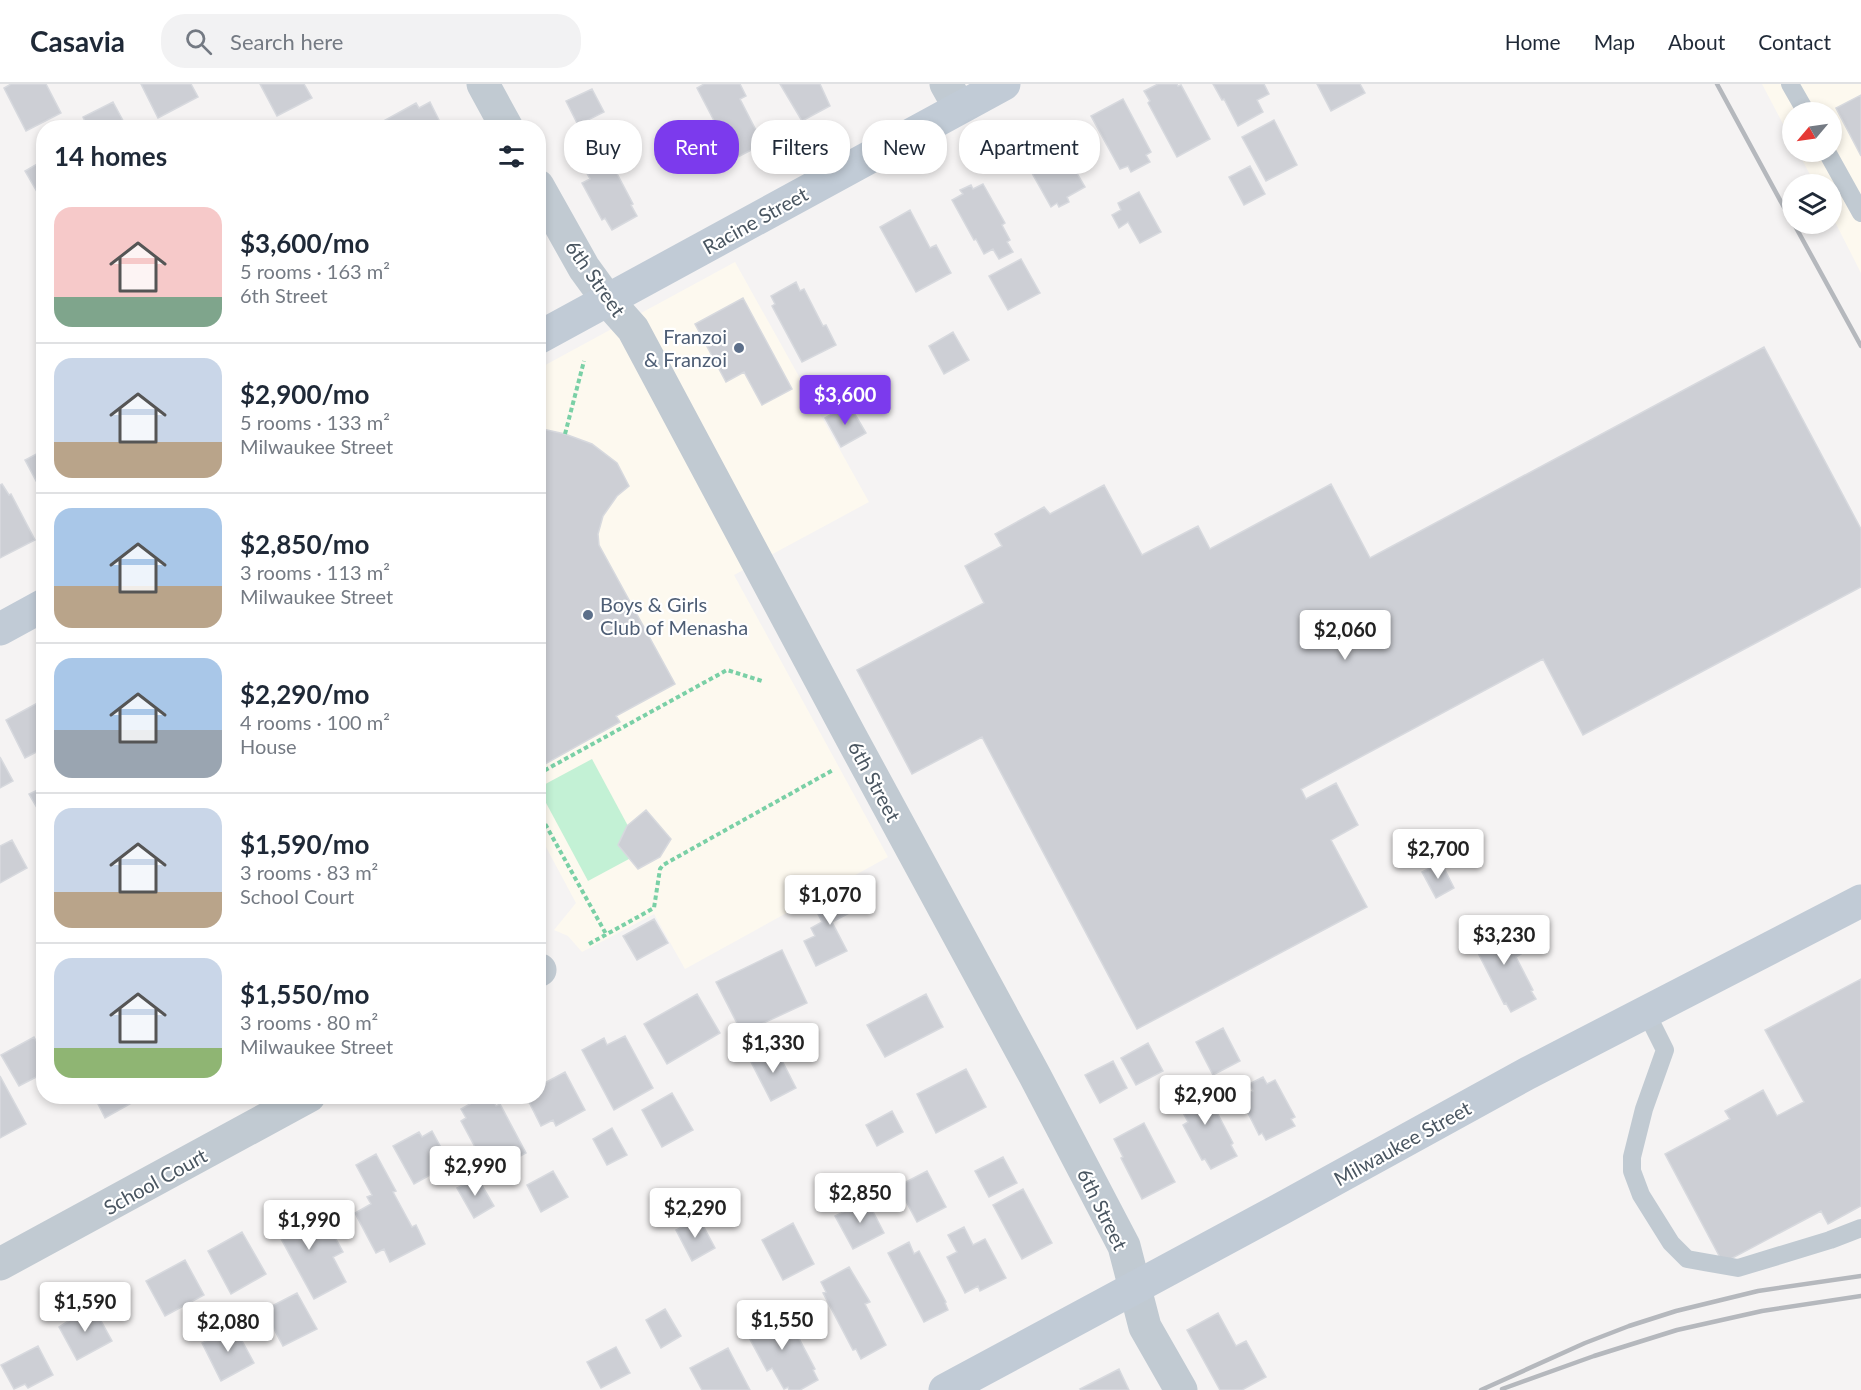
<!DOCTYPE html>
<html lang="en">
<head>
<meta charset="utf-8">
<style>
  :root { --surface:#fff; --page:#f2f2f3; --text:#1f2937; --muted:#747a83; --line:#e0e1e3; --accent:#7c3aed }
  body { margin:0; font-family:Lato,sans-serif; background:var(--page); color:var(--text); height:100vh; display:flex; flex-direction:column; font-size:22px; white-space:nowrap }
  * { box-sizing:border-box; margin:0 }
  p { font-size:20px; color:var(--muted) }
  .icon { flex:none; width:33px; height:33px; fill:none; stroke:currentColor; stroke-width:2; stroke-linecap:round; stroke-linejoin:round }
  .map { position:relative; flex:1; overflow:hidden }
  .drawer { position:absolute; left:36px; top:36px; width:510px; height:984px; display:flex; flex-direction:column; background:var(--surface); border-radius:24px; box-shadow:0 3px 9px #0003 }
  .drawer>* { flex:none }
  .banner { position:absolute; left:564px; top:36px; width:570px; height:54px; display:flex; gap:12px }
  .needle { width:39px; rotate:241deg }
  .controls { position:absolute; left:1782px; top:18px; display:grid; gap:12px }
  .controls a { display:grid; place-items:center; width:60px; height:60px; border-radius:50%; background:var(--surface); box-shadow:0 3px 9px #0003; font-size:30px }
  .price { position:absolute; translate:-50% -51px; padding:0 14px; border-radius:6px; background:#fff; color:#222; font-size:20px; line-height:39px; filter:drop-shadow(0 2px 3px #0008) }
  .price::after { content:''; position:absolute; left:50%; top:36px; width:18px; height:14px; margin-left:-9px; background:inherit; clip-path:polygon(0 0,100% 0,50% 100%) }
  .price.selected { background:var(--accent); color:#fff }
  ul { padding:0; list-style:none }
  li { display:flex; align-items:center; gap:18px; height:150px; padding:0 18px }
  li+li { border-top:2px solid var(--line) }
  li span { display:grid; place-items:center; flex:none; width:168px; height:120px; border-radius:18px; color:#555 }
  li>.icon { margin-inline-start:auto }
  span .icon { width:72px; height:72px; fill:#fffc; stroke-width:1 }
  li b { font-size:26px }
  h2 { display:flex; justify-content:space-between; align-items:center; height:72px; padding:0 18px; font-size:26px }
  .pill { padding:0 21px; border-radius:24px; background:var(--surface); box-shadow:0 3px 9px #0003; font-size:21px; line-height:54px }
  .pill.selected { background:var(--accent); color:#fff }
  header { display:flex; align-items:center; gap:36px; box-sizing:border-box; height:84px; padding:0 30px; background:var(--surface); border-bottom:2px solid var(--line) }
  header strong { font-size:28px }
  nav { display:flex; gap:33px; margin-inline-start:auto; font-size:21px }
  .search { width:420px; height:54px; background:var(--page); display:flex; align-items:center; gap:15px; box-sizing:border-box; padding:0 21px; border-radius:24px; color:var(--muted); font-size:22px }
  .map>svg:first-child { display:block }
</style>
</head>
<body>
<header>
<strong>Casavia</strong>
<div class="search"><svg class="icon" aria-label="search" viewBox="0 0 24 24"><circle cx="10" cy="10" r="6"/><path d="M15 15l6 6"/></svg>Search here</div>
<nav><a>Home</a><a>Map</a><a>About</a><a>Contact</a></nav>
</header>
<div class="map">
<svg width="1861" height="1306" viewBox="0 0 1861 1306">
  <rect width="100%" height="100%" fill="#f5f3f3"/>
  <path fill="#fdf9ef" d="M1762,0H1861V189L1832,132V100H1815L1798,68H1832V28H1792V57Z
    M735,178L869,418L734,491L888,773L685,885L654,830L582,868L568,852L554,846L576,819L539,750L538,285Z"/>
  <path fill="#c3f1d5" d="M592,675L642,768L588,797L538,704Z"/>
  <path fill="#cdcfd5" stroke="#d7d9de" stroke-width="1.5" d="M11,0H46L61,29L26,47L4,4Z
    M141,0H191L198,13L158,34Z
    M260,0H304L312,14L277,32Z
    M704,0H740L746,12L740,15L763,60L734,75L697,4Z
    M780,0H820L830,22L802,37Z
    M1158,0H1177L1178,2L1181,1L1210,55L1177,73L1148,19L1150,17L1144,7Z
    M1213,0H1264L1269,10L1257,16L1263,28L1238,42L1224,15L1222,16Z
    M1317,0H1360L1365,9L1331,27Z
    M592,5L604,28L578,41L566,17Z
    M1861,11V72L1836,24Z
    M1123,15L1151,68L1146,71L1150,78L1131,88L1128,82L1120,85L1091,32Z
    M113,18L127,44H88L83,33Z
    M430,18L443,44H380L378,40L416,19L419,24Z
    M1274,36L1297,81L1266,97L1242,53Z
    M1058,56L1085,103L1067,113L1069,118L1059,123L1057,119L1051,123L1024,75Z
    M598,74L605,86L613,82L633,120L631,121L637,132L612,146L605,134L602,136L582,99L590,95L583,82Z
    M44,76V120L25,87Z
    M1250,82L1265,110L1244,121L1229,93Z
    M983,100L1005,139L1002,141L1010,156L1007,158L1013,168L999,175L993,165L984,170L976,155L974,156L952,116L963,110L960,106L971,101L973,105Z
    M1139,108L1161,148L1140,159L1128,138L1119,144L1112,131L1121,126L1118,119Z
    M910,126L930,164L936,161L951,189L916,208L880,143Z
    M1021,175L1040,209L1008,226L989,192Z
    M796,198L800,207L804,205L823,242L826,241L836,261L802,278L772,222L775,220L771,212Z
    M743,214L792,305L762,321L744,288L726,298L695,240Z
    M953,248L969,276L944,290L929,262Z
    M1764,263L1861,445V503L1583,651L1543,575L1301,705L1306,715L1336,699L1358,741L1331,756L1367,823L1137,945L982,653L912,690L857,586L984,519L965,482L1002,462L995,450L1044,423L1050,430L1104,401L1142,471L1198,442L1210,465L1331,400L1370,474Z
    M849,320L866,349L841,363L825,334Z
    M538,344L565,350L592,360L617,379L629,402L617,412L603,432L598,450L599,461L675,600L616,632L620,638L538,684Z
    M44,366V412L25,376Z
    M2,400L9,411L11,410L35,456L0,474V401Z
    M43,616L44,664L25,674L6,636Z
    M0,673L13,697L0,704Z
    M44,703V736L29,710Z
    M646,726L671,755L660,773L638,785L618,761L627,742Z
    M12,756L27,784L0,799V762Z
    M1441,778L1454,804L1436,814L1422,788Z
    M849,802L859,824L832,838L847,867L816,882L804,857L815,852L811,844L822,838L813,820Z
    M654,835L668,859L637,876L623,852Z
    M1488,840L1492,848L1506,841L1521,870L1516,873L1533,906L1531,907L1536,915L1511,928L1506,919L1504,920L1473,859L1479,855L1475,846Z
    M782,866L807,919L742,949L716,898Z
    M1861,895V1122L1828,1140L1821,1127L1723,1179L1665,1070L1730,1035L1725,1027L1763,1006L1777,1032L1804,1018L1765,946Z
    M697,910L720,949L667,980L644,940Z
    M926,910L943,943L885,973L867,941Z
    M1223,944L1240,977L1213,991L1196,958Z
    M625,952L653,1004L614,1026L582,966L604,954L607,961Z
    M34,953L44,971V989L19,1002L1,971Z
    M1148,959L1163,987L1136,1001L1121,974Z
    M775,963L796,1004L771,1017L750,976Z
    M1113,977L1127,1004L1100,1019L1085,991Z
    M966,985L986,1023L936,1049L917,1010Z
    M565,988L585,1026L556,1042L553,1036L541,1042L526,1012H538V1005L541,1004L539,1002Z
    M0,992L26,1040L0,1054Z
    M1263,993L1267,1000L1275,996L1295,1033L1291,1035L1295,1042L1266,1056L1262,1049L1259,1051L1240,1013L1253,1007L1249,1000Z
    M1200,996L1233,1059L1231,1061L1237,1072L1211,1085L1205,1075L1202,1076L1183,1041L1188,1038L1173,1010Z
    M672,1009L693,1046L662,1063L642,1026Z
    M94,1012H144L105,1034Z
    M484,1012H491L496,1022L500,1020L526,1069L489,1089L461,1037L466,1034L461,1025Z
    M892,1027L903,1048L877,1062L866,1041Z
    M1144,1039L1175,1098L1142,1115L1121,1074L1123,1073L1114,1055Z
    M612,1044L627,1071L607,1081L593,1055Z
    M432,1047L450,1080L414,1100L393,1062L419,1048L422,1053Z
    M376,1070L396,1107L393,1108L412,1143L416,1141L425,1160L390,1178L384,1165L376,1169L355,1129L371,1120L367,1113L372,1111L356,1081Z
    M1003,1073L1017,1099L989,1113L975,1087Z
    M553,1087L568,1113L541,1128L527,1101Z
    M927,1087L946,1123L917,1138L898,1102Z
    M477,1093L494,1122L474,1134L457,1104Z
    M1023,1105L1052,1159L1022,1175L993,1121Z
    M867,1116L884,1149L853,1165L835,1132Z
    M291,1118L306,1145L311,1143L316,1152L330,1144L343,1168L333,1173L346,1198L314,1215L268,1131Z
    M699,1134L715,1164L692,1177L676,1146Z
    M793,1139L814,1180L783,1196L762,1156Z
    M964,1143L973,1161L985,1155L1006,1194L980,1207L978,1202L965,1209L947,1173L957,1168L948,1151Z
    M242,1148L266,1190L231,1210L208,1167Z
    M909,1158L914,1170L919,1167L946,1218L945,1219L948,1226L924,1238L888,1169Z
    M185,1176L204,1211L165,1232L146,1197Z
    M849,1183L870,1218L865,1220L886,1261L861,1275L856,1265L853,1266L823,1209L826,1208L821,1198Z
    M297,1209L317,1245L283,1262L264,1226Z
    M779,1222L783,1231L786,1230L815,1285L813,1286L818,1296L800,1306H789L788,1303L784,1305L772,1284L767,1287L745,1246L769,1234L766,1229Z
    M94,1224L112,1257L77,1276L59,1243L70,1236L68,1233L79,1226L82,1231Z
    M665,1225L681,1252L661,1264L646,1236Z
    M1218,1229L1236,1262L1246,1257L1266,1293L1242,1306H1220L1187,1246Z
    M234,1242L254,1279L221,1297L202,1259Z
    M38,1262L53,1291L28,1304L25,1300L14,1305L1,1281Z
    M616,1263L630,1289L601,1304L587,1278Z
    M728,1264L750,1306H702L690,1284Z
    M1119,1285L1129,1306H1081L1080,1305Z"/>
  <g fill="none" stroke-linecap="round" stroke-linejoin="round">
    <path stroke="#7ad0a6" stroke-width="4" stroke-dasharray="4.5 3" stroke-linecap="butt" d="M565,350L584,277
      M538,690L727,586L762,597
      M538,727L606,850
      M589,860L654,824L660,785L663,781L833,686"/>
    <path stroke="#c1cad2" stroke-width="18" d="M1790,0L1806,28
      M1827,68L1861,129
      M1646,928L1665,966L1644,1025L1632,1073V1087L1641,1111L1671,1159L1687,1175L1738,1184L1830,1156L1861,1144"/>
    <path stroke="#c1cad2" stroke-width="33" d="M483,0L507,44
      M946,0L959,23
      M538,102L584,184L608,217L633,245L851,653L1035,992L1124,1162L1145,1243L1181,1306
      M538,887L540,886
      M0,1180L309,1012"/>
    <path stroke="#c1cbd6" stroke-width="33" d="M538,254L1004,0
      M0,545L44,521
      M945,1306L1279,1126L1528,989L1861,817"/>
    <path stroke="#b5b8bd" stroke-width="4.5" d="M1717,0L1792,138
      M1794,140L1861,262
      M1502,1305L1594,1272L1677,1246L1762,1227L1861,1212
      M1481,1306L1585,1259L1629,1242L1676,1227L1758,1207L1861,1192"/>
  </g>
  <g fill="#5c6f8a" stroke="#fff" stroke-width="2">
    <circle cx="739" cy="264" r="6"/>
    <circle cx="588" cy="531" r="6"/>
  </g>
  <g text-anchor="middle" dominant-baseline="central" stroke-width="4.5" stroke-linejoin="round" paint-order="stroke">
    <g font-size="20" fill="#4a5661" stroke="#fff">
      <text transform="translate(755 136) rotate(-29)">Racine Street</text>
      <text transform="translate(596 194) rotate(55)">6th Street</text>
      <text transform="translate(875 697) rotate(62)">6th Street</text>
      <text transform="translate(1402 1059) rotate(-29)">Milwaukee Street</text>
      <text transform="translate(155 1097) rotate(-29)">School Court</text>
      <text transform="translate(1103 1125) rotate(64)">6th Street</text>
    </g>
    <g font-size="20" fill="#4e5e75" stroke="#fff" text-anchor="end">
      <text x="727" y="252">Franzoi<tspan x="727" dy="23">&amp; Franzoi</tspan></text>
      <text x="600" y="520" text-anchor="start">Boys &amp; Girls<tspan x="600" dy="23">Club of Menasha</tspan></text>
    </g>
  </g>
</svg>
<div class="controls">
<a><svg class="needle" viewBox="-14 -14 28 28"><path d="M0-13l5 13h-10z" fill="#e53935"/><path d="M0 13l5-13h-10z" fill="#747a83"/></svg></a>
<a><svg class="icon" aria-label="layers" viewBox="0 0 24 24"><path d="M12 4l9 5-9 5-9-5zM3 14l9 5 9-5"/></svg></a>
</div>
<b class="price selected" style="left:845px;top:342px">$3,600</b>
<b class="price" style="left:1345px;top:577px">$2,060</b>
<b class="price" style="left:1438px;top:796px">$2,700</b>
<b class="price" style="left:830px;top:842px">$1,070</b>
<b class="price" style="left:1504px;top:882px">$3,230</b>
<b class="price" style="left:773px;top:990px">$1,330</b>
<b class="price" style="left:1205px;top:1042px">$2,900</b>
<b class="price" style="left:475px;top:1113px">$2,990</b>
<b class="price" style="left:860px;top:1140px">$2,850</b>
<b class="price" style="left:695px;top:1155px">$2,290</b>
<b class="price" style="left:309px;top:1167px">$1,990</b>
<b class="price" style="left:85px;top:1249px">$1,590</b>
<b class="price" style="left:782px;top:1267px">$1,550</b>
<b class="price" style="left:228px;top:1269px">$2,080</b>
<div class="banner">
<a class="pill">Buy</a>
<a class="pill selected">Rent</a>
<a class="pill">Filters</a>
<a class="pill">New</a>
<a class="pill">Apartment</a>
</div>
<section class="drawer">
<h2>14 homes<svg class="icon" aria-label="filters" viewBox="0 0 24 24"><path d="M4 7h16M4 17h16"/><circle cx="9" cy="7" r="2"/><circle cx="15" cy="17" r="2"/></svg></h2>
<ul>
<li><span style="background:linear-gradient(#f6c9c9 75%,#7fa58c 0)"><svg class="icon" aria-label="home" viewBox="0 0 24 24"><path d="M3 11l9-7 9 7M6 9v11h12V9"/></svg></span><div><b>$3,600/mo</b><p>5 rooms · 163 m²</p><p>6th Street</p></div></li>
<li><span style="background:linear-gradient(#c9d6e8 70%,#b9a48a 0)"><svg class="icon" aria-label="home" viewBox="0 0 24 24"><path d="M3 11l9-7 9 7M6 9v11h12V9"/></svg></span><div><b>$2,900/mo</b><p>5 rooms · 133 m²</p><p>Milwaukee Street</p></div></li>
<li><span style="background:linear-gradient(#a9c7e8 65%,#b9a48a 0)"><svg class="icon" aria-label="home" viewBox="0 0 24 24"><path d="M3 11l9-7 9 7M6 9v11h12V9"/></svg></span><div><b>$2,850/mo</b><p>3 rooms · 113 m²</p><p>Milwaukee Street</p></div></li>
<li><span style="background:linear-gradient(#a9c7e8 60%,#9aa5b1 0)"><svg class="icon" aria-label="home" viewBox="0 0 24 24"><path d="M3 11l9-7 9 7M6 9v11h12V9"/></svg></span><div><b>$2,290/mo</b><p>4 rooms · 100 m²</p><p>House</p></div></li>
<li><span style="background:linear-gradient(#c9d6e8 70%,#b9a48a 0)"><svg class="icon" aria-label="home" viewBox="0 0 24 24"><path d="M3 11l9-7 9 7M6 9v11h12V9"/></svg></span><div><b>$1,590/mo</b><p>3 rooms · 83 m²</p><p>School Court</p></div></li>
<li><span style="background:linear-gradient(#c9d6e8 75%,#8fb573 0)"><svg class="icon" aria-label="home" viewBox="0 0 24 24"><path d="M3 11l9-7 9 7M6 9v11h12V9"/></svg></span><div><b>$1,550/mo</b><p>3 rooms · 80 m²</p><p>Milwaukee Street</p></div></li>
</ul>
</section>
</div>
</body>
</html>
